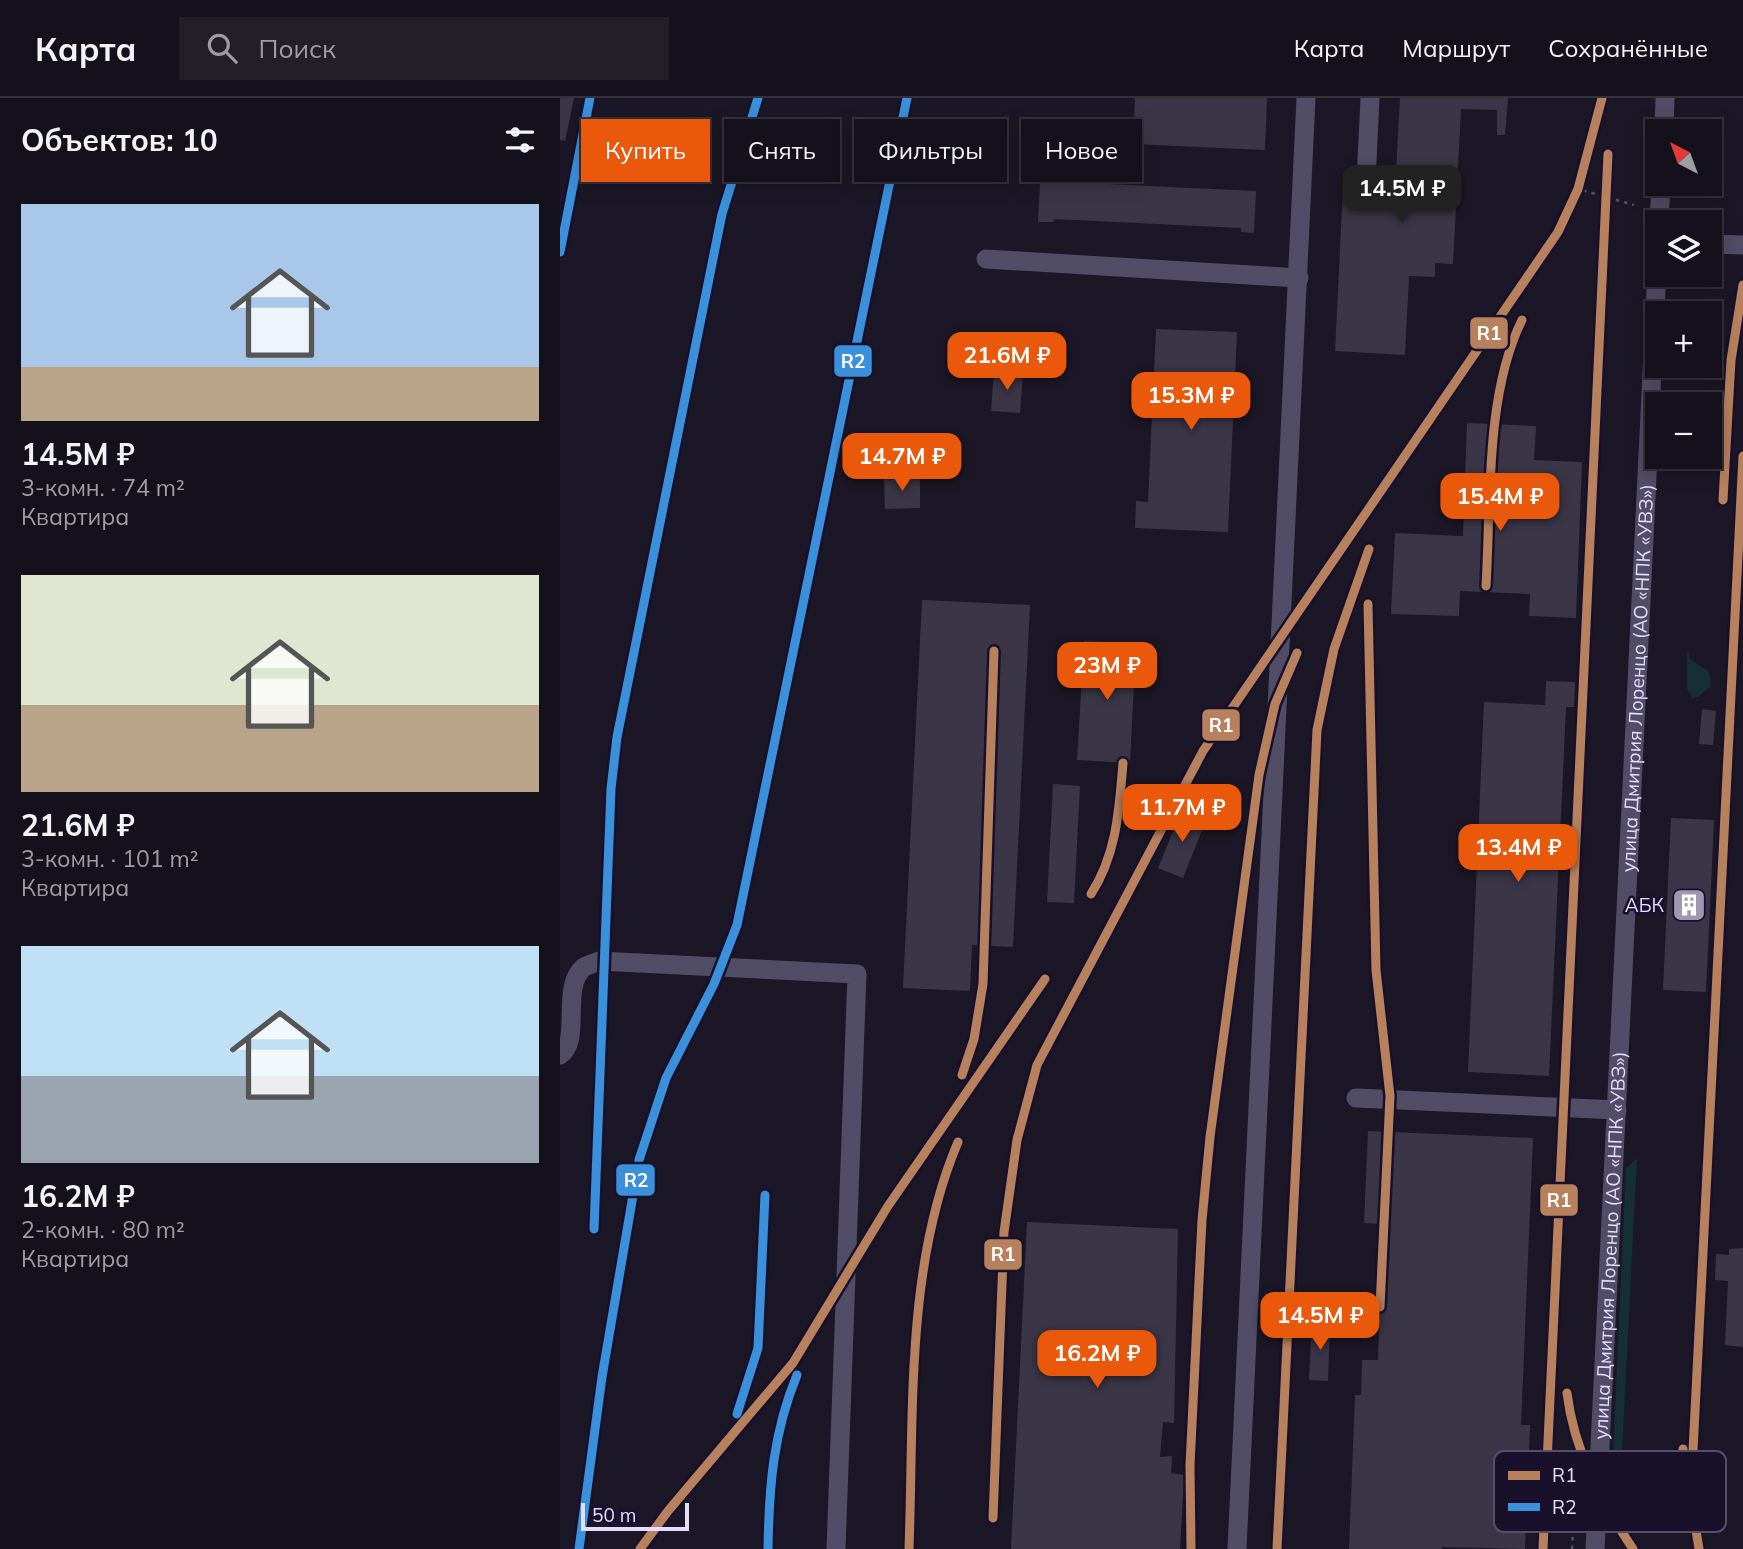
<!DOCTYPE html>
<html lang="ru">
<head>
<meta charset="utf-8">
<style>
  :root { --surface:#15111c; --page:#221f29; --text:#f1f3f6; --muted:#9d9da3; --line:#34313b; --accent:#ea580c }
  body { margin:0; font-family:Mulish,sans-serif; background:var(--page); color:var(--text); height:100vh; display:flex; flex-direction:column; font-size:26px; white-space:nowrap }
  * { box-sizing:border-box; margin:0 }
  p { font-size:23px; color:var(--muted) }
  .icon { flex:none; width:38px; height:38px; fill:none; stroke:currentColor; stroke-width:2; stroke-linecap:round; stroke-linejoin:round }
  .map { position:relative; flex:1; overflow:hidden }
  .details { display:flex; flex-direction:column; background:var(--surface); width:560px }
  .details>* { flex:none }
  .guide { position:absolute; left:21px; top:21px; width:665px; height:63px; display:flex; gap:14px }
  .needle { width:46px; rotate:319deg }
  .fabs { position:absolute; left:1085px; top:21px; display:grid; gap:14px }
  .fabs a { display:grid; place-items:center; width:77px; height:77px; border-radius:0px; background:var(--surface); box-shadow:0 4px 18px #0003,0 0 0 2px var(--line); font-size:35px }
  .scale { position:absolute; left:21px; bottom:18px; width:108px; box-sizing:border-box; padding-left:7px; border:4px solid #e5ddff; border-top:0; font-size:19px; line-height:24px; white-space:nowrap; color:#e5ddff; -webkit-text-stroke:5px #19112c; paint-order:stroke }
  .price { position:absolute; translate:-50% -60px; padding:0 16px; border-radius:14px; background:var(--accent); color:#fff; font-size:23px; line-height:46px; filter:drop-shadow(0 2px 4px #0008) }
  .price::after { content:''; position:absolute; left:50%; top:42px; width:21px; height:16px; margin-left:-10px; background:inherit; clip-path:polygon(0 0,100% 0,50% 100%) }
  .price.active { background:#222; color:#fff }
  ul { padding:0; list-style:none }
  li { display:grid; align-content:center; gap:14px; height:371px; padding:0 21px }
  li span { display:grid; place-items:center; height:217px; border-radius:0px; color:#555 }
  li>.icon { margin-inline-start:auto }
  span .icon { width:126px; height:126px; fill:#fffc; stroke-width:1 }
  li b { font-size:30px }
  h2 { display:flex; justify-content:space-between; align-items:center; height:84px; padding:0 21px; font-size:30px }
  .pill { padding:0 24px; border-radius:0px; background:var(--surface); box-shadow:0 4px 18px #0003,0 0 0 2px var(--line); font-size:24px; line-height:63px }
  .pill.active { background:var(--accent); color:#fff }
  header { display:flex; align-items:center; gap:42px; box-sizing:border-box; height:98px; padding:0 35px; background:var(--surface); border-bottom:2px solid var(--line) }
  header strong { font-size:33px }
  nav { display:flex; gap:38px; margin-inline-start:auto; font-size:24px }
  .search { width:490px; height:63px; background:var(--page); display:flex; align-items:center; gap:18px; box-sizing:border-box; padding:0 24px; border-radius:0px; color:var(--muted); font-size:26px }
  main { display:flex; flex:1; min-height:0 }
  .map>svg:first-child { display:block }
</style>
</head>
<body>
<header>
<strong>Карта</strong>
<div class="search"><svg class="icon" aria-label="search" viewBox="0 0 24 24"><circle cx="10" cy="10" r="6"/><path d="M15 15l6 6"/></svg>Поиск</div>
<nav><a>Карта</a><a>Маршрут</a><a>Сохранённые</a></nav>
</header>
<main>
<section class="details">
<h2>Объектов: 10<svg class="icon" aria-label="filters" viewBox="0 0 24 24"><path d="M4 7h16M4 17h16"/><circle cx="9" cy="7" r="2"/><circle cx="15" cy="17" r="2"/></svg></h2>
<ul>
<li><span style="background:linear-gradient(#a9c7e8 75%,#b9a48a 0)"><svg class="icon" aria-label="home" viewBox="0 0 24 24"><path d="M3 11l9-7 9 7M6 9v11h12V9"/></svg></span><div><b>14.5M ₽</b><p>3-комн. · 74 m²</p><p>Квартира</p></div></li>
<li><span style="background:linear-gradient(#dfe7d0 60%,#b9a48a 0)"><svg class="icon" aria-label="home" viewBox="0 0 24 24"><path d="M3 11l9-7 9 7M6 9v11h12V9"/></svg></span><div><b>21.6M ₽</b><p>3-комн. · 101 m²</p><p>Квартира</p></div></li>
<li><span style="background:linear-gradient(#bfe0f5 60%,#9aa5b1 0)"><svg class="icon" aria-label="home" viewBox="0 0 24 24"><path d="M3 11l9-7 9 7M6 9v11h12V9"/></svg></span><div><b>16.2M ₽</b><p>2-комн. · 80 m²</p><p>Квартира</p></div></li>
</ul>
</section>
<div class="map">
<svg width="1183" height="1451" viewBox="0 0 1183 1451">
  <rect width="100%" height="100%" fill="#1c1726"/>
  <path fill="#152f34" d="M1127,551L1130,561L1149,574L1151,588L1138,599L1132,600L1127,590Z
    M1077,1060L1060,1393L1055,1390L1052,1381L1066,1070Z"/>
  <path fill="#3b3647" d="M0,0H14L5,43L0,42Z
    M575,0H707L705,52L573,46Z
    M840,0H948L945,37H937V12L901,11L893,166L875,165V179L849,178L845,257L775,253L783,91L806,95L814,92H835Z
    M480,83L696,93L694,135L681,134V130L494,121V124H478Z
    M596,231L677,234L668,434L575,430L576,403L588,404Z
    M434,273L463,275L460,315L431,313Z
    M907,325L976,328L974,362L1022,364L1016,520L969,518L970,496L900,493L899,518L831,516L835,435L903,438Z
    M324,380H360V410L325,411Z
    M362,502L470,507L453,849L412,847L410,893L343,890Z
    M524,543L576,545L570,665L517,662Z
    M986,583L1015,584L1014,609H1006L989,978L908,974L924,604L985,607Z
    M1142,611L1156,613L1153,647L1139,646Z
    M493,686L520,688L514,805L487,804Z
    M622,712L646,722L623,780L598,770Z
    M1111,720L1154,722L1146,894L1103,892Z
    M808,1033L973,1040L961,1327H970L965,1451L882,1449V1451H789L795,1297H801L802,1262H818L823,1126L804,1125Z
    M467,1124L618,1131L614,1325L603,1324L600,1359L612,1358L611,1375L624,1377L620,1451H451Z
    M1183,1150V1249L1165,1247L1168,1183L1155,1182L1156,1156L1169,1157V1151Z
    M752,1224L770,1225L768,1283L749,1282Z"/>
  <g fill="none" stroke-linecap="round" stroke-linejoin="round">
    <path stroke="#4c5667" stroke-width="2.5" stroke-dasharray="3.5 5" stroke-linecap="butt" d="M1015,90L1074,107
      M1012,1451L1018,1347"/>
    <g stroke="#524d67" stroke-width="19">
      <path d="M1104,33L1105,0"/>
      <path d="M806,83L810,0"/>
      <path d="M1099,124L1101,86"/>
      <path d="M1150,146L1183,147"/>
      <path d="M426,161L739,180"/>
      <path d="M0,957C22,943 0,888 24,869C28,867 35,865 39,863L297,876L276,1451"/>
      <path d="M796,1000L1057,1012"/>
      <path d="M677,1451L746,0"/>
      <path id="s1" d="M1035,1451L1097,172"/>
    </g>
    <g stroke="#19112c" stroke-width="14">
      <path id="rail-1" d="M1163,402L1171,262L1183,187
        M926,488C931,406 925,296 962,222
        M808,506L816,872L830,998L820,1209
        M531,796C557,756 559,711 563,665
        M402,977L414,941L423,886L434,553
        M1007,1295C1014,1353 1041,1403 1073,1451
        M1123,1351L1139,1451
        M1131,1393L1183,358
        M433,1420L444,1134L457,1042L477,967L643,653L998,134L1018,91L1042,0
        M80,1451L108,1413L233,1265L328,1108L485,881
        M349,1451C354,1317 345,1168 398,1044
        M631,1451L630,1367L642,1122L650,1039L699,677L715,606L737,555
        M717,1451L757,632L774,551L809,451
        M983,1451L1048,56"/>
    </g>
    <g stroke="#19112c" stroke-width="14">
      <path id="rail-2" d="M0,154L30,0
        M34,1131L51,691L57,639L162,116L198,0
        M177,1316L198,1250L205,1097
        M19,1451L42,1279L79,1062L106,980L154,886L177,827L347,0
        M208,1451C209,1389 213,1335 237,1277"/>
    </g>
    <use href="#rail-1" stroke="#b6815c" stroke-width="9"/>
    <use href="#rail-2" stroke="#3a90db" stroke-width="9"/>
  </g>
  <defs>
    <g id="building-square" transform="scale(1.75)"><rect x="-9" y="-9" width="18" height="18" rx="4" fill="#9f98b3" stroke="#19112c"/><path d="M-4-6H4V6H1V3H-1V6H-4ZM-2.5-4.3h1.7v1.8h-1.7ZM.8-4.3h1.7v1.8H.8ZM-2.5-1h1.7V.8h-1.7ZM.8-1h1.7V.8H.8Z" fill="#fff"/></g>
  </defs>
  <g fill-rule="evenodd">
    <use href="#building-square" x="1129" y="807"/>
  </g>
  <g text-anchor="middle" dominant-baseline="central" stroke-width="5" stroke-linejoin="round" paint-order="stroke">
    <g font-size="19" fill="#e5ddff" stroke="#19112c">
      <text stroke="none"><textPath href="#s1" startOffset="872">улица Дмитрия Лоренцо (АО «НПК «УВЗ»)</textPath></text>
      <text stroke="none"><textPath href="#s1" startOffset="304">улица Дмитрия Лоренцо (АО «НПК «УВЗ»)</textPath></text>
    </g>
    <g font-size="19" fill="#e5ddff" stroke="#19112c" text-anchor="end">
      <text x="1104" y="807">АБК</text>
    </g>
  </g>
  <rect x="934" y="1353" width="232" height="81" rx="10" fill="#19112c" stroke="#564e6b" stroke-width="2"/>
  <rect x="948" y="1373" width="32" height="9" fill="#b6815c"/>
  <rect x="948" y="1405" width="32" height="8" fill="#3a90db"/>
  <g font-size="19" fill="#e5ddff">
    <text x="992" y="1384">R1</text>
    <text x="992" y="1416">R2</text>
  </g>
  <g stroke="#19112c" stroke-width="2.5">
    <rect x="909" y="218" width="40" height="34" rx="7" fill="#b6815c"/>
    <rect x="273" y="246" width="40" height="34" rx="7" fill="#3a90db"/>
    <rect x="641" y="610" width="40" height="34" rx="7" fill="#b6815c"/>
    <rect x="55" y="1065" width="41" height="34" rx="7" fill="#3a90db"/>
    <rect x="979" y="1085" width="40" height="34" rx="7" fill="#b6815c"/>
    <rect x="423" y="1140" width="40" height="33" rx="7" fill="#b6815c"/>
  </g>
  <g font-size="19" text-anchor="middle" font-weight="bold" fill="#fff">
    <text x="929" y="242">R1</text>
    <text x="293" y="270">R2</text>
    <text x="661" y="634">R1</text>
    <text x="76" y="1089">R2</text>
    <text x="999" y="1109">R1</text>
    <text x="443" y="1163">R1</text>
  </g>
</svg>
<div class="fabs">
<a><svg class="needle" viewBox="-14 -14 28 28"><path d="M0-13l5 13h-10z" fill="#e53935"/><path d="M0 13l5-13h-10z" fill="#9d9da3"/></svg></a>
<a><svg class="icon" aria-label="layers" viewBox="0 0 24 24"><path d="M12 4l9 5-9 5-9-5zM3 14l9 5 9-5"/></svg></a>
<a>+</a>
<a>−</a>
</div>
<div class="scale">50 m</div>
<b class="price active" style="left:842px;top:127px">14.5M ₽</b>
<b class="price" style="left:447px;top:294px">21.6M ₽</b>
<b class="price" style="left:631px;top:334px">15.3M ₽</b>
<b class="price" style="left:342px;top:395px">14.7M ₽</b>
<b class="price" style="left:940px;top:435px">15.4M ₽</b>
<b class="price" style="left:547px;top:604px">23M ₽</b>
<b class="price" style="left:622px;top:746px">11.7M ₽</b>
<b class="price" style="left:958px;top:786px">13.4M ₽</b>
<b class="price" style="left:760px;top:1254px">14.5M ₽</b>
<b class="price" style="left:537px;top:1292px">16.2M ₽</b>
<div class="guide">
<a class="pill active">Купить</a>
<a class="pill">Снять</a>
<a class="pill">Фильтры</a>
<a class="pill">Новое</a>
</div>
</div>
</main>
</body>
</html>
